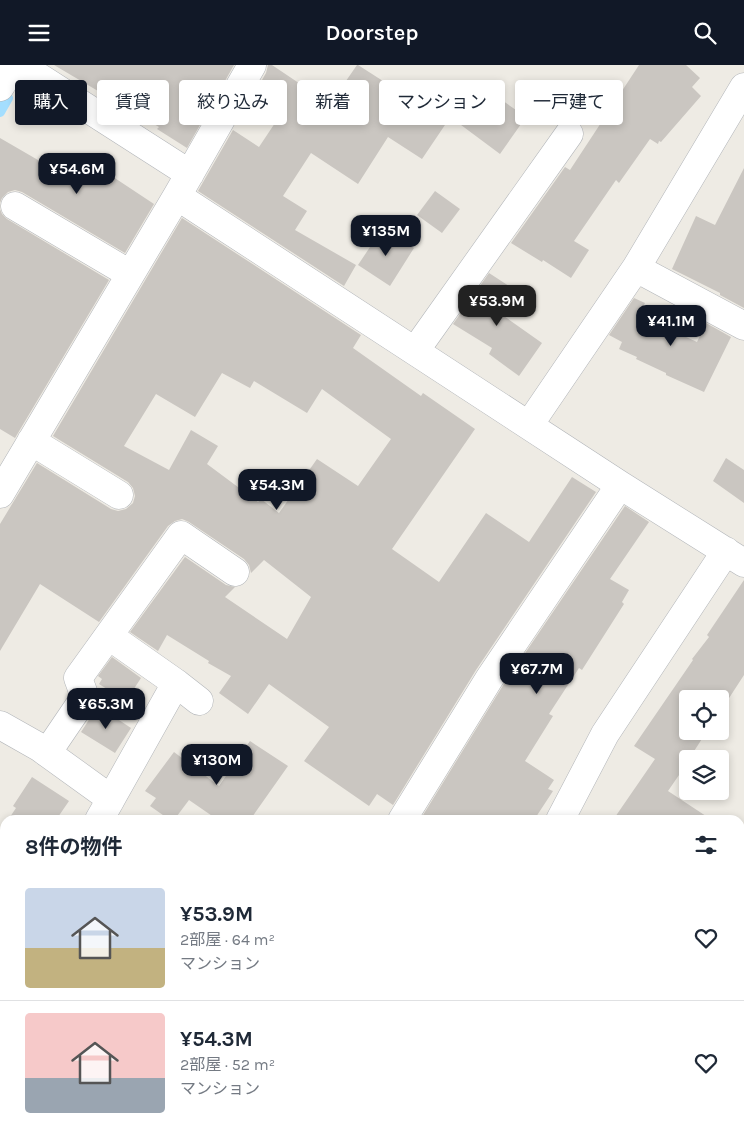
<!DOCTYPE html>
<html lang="ja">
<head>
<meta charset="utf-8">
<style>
  :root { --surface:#fff; --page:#f2f2f3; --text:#1f2937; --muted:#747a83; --line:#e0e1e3; --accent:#111827 }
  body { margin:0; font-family:Karla,"Noto Sans JP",sans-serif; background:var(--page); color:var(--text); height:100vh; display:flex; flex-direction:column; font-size:19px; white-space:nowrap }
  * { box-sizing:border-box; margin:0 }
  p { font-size:16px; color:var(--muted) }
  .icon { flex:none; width:28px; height:28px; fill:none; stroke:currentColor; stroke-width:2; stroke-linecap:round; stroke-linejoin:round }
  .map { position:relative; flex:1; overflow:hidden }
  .drawer { position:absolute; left:0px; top:750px; width:745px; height:321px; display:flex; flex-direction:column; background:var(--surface); border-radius:15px 15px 0 0; box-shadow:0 2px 8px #0003 }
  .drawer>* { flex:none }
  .hud { position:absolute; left:15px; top:15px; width:715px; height:45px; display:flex; gap:10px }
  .tools { position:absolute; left:679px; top:625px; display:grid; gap:10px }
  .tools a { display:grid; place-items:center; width:50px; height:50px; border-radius:5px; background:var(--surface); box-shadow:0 2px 8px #0003; font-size:25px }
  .price { position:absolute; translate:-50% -42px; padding:0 11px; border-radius:10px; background:var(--accent); color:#fff; font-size:16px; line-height:32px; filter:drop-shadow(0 1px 2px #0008) }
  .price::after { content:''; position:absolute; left:50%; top:30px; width:15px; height:11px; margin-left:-8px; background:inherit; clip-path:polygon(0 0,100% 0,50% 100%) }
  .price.on { background:#222; color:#fff }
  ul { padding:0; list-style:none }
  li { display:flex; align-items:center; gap:15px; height:125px; padding:0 25px }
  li+li { border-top:1px solid var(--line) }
  li span { display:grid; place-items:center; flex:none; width:140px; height:100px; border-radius:5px; color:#555 }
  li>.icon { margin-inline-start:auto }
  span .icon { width:60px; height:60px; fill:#fffc; stroke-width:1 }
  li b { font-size:21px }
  h2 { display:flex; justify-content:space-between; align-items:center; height:60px; padding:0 25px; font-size:21px }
  .tag { padding:0 18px; border-radius:5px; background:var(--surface); box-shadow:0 2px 8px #0003; font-size:18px; line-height:45px }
  .tag.on { background:var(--accent); color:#fff }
  header { display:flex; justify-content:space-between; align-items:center; height:65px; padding:0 25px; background:var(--accent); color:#fff; font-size:22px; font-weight:600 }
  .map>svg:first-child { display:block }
</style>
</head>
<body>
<header><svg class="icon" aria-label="menu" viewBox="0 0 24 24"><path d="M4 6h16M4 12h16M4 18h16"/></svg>Doorstep<svg class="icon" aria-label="search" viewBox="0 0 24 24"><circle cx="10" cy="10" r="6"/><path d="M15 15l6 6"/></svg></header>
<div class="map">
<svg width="744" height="1071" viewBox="0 0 744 1071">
  <rect width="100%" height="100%" fill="#eeebe4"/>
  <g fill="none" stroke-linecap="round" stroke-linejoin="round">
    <path stroke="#a4defe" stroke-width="10" d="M0,47L8,33"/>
  </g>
  <path fill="#cac6c1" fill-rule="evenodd" d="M54,0H234L187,83L157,64L159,62Z
    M268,0H272L330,39L357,0H358L447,57L422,94L388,72L358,119L311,88L283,131L307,146L295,165L356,200L344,221L198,126L233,65L259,82L287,40L258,22L266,8Z
    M639,0H686L700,13L692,22L701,31L661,77L659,76L658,79L650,74L619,118L616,115L574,176L589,185L571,213L543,195L542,197L511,178L565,102L570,105Z
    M483,22L526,52L500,89L457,57Z
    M0,73L69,113L83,92L154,139L125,188L22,127L15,125L8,127L2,133L0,138Z
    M744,103V243L720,230V228L672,204L696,151L715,160Z
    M435,126L460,144L442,168L417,150Z
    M0,144L2,149L7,154L109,215L15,373L0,364Z
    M182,153L361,270L353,283L421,331L423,328L475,364L392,484L439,517L486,448L529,477L572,412L596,427L476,605L393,740L377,729L369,741L304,696L329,662L269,619L248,649L219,628L231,611L208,598L209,596L167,570L158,586L130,567L185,492L226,520L235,522L225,532L287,574L311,532L264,495L251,508L249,500L244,494L189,457L182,454L175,456L168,461L99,557L40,519L0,586V459L37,398L111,444L118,446L126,444L133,438L135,431L133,423L128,417L53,371ZM222,308L250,323L254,316L307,348L322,324L391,374L358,421L317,394L279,448L261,434L258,437L207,399L218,381L191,365L169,405L124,381L156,329L195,352Z
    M382,164L414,183L390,221L358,200Z
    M489,208L509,221L494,244L542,278L519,311L489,289L492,283L453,259Z
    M634,233L645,238L641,246L649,250L647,254L697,277L706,258L731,272L704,327L666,310V308L636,294L637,292L619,284L622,277L609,270Z
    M726,393L744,405V438L713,416Z
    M625,441L649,457L610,514L629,525L622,537L624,539L582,605L579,603L549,649L553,651L525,696L554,715L548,724L553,726L534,755H420L502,622Z
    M744,515V610L720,647V634H688V666H707L689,694H688V697L668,726L712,755H613L655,694L634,681L693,595L692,594L709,572L707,570Z
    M112,592L141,613L126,636L99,619L102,614L98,611Z
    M98,641L131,663L115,688L81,667Z
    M250,676L288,701L250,755H218L189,735L174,755H170L150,741L156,733L145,726L174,687L219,721Z
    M32,712L69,736L56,755H8L16,743L13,741Z"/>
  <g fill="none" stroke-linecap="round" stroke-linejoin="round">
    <g stroke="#b2b5b9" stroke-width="29">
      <path id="minor" d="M20,0L190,109
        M0,22L14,0
        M177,131L620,420L744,498
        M15,141L130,209
        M636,203L744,22
        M415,286L569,69
        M529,360L636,203L744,261
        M31,376L119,430
        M0,429L177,131L252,0
        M109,571L176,618L199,636
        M0,660L39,682L111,734L99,755
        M47,688L85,632L78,613L181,470L235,507
        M111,734L176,618
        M402,755L489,614L620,420
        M560,755L605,669L726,486
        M0,919L5,911
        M0,978L5,980
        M235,1066L247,1071"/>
    </g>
    <use href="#minor" stroke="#fff" stroke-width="28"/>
  </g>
</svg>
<div class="tools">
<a><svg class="icon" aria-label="locate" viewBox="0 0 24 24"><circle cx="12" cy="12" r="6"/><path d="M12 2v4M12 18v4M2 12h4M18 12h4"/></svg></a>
<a><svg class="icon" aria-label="layers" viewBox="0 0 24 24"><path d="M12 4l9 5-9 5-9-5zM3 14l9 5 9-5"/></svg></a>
</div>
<b class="price" style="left:77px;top:130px">¥54.6M</b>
<b class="price" style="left:386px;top:192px">¥135M</b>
<b class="price on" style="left:497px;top:262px">¥53.9M</b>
<b class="price" style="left:671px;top:282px">¥41.1M</b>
<b class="price" style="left:277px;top:446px">¥54.3M</b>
<b class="price" style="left:537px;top:630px">¥67.7M</b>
<b class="price" style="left:106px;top:665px">¥65.3M</b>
<b class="price" style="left:217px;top:721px">¥130M</b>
<div class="hud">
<a class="tag on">購入</a>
<a class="tag">賃貸</a>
<a class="tag">絞り込み</a>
<a class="tag">新着</a>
<a class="tag">マンション</a>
<a class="tag">一戸建て</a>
</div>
<section class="drawer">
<h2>8件の物件<svg class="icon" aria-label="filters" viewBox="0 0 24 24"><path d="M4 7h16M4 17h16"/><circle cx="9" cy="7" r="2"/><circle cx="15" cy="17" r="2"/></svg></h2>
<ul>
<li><span style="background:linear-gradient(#c9d6e8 60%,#c2b280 0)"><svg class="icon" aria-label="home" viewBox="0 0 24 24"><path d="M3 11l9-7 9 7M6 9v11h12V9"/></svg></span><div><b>¥53.9M</b><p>2部屋 · 64 m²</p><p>マンション</p></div><svg class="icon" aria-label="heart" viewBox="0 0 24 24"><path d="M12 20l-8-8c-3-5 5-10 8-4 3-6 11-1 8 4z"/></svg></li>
<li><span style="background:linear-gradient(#f6c9c9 65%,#9aa5b1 0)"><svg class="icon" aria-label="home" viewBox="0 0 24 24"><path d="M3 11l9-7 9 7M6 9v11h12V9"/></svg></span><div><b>¥54.3M</b><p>2部屋 · 52 m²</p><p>マンション</p></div><svg class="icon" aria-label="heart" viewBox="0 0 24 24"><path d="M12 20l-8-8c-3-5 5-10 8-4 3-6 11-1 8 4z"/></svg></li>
</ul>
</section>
</div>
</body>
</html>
